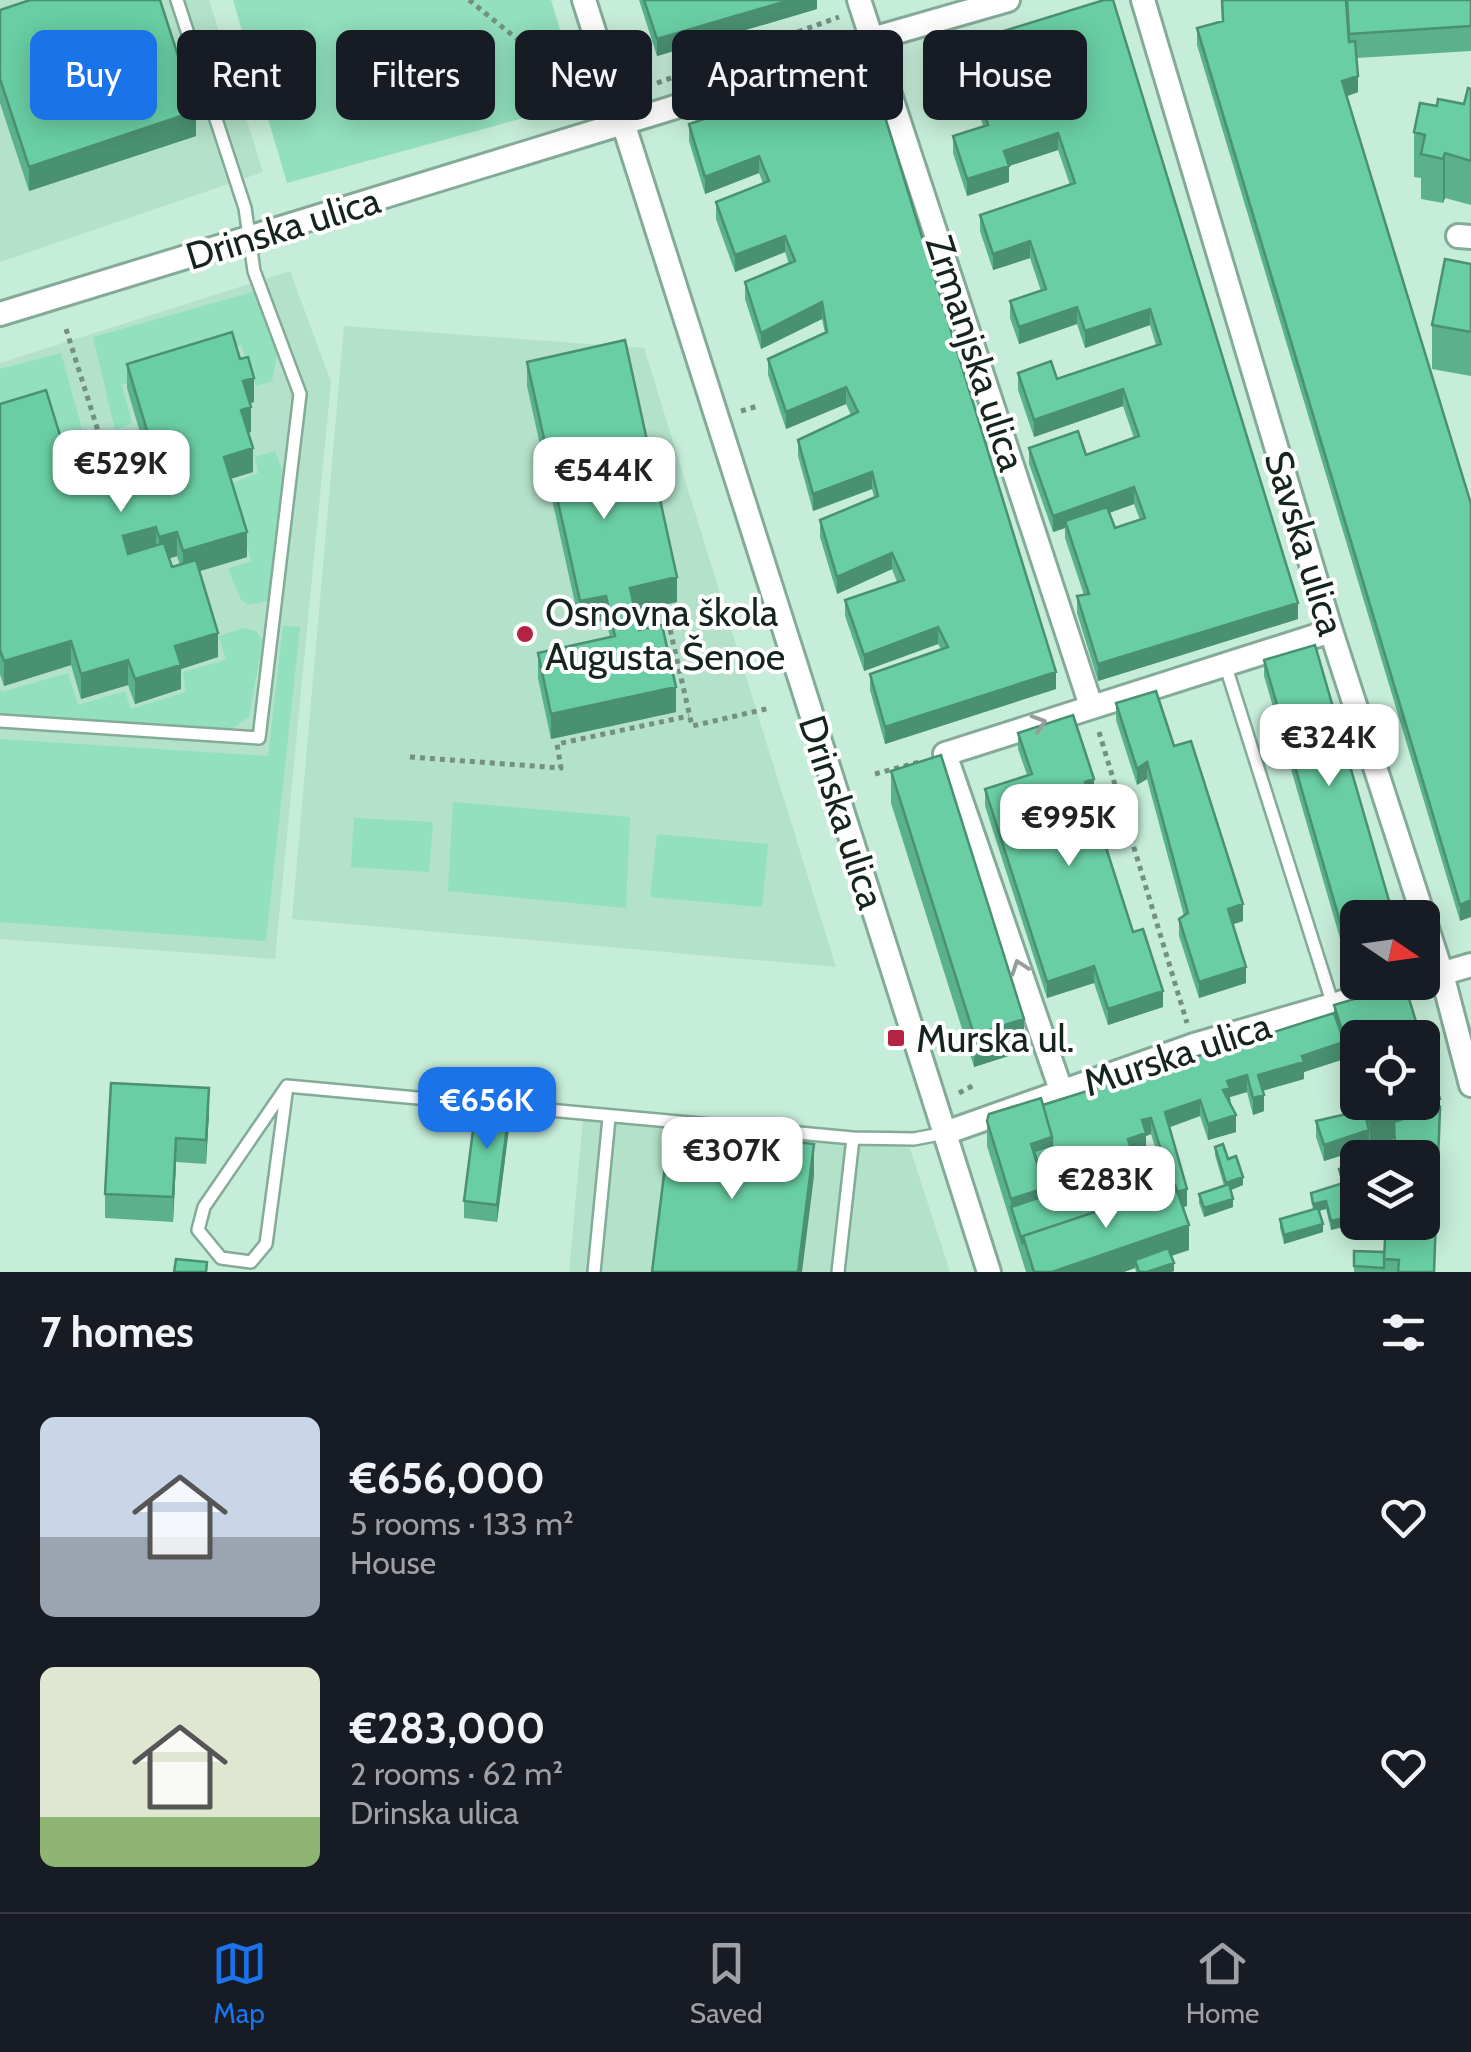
<!DOCTYPE html>
<html lang="en">
<head>
<meta charset="utf-8">
<style>
  :root { --surface:#171b24; --page:#20242c; --text:#f1f3f6; --muted:#9ea1a6; --line:#363941; --accent:#1a73e8 }
  body { margin:0; font-family:Cabin,sans-serif; background:var(--page); color:var(--text); height:100vh; display:flex; flex-direction:column; font-size:38px; white-space:nowrap }
  * { box-sizing:border-box; margin:0 }
  p { font-size:32px; color:var(--muted) }
  .icon { flex:none; width:55px; height:55px; fill:none; stroke:currentColor; stroke-width:2; stroke-linecap:round; stroke-linejoin:round }
  .map { position:relative; height:1272px; overflow:hidden }
  .details { display:flex; flex-direction:column; background:var(--surface); flex:1 }
  .details>* { flex:none }
  .top-card { position:absolute; left:30px; top:30px; width:1412px; height:90px; display:flex; gap:20px }
  .needle { width:65px; rotate:103deg }
  .tools { position:absolute; left:1340px; top:900px; display:grid; gap:20px }
  .tools a { display:grid; place-items:center; width:100px; height:100px; border-radius:15px; background:var(--surface); box-shadow:0 5px 25px #0003; font-size:50px }
  .price { position:absolute; translate:-50% -85px; padding:0 22px; border-radius:20px; background:#fff; color:#222; font-size:32px; line-height:65px; filter:drop-shadow(0 2px 5px #0008) }
  .price::after { content:''; position:absolute; left:50%; top:60px; width:30px; height:22px; margin-left:-15px; background:inherit; clip-path:polygon(0 0,100% 0,50% 100%) }
  .price.on { background:var(--accent); color:#fff }
  ul { padding:0; list-style:none }
  li { display:flex; align-items:center; gap:30px; height:250px; padding:0 40px }
  li span { display:grid; place-items:center; flex:none; width:280px; height:200px; border-radius:15px; color:#555 }
  li>.icon { margin-inline-start:auto }
  span .icon { width:120px; height:120px; fill:#fffc; stroke-width:1 }
  li b { font-size:42px }
  h2 { display:flex; justify-content:space-between; align-items:center; height:120px; padding:0 40px; font-size:42px }
  .chip { padding:0 35px; border-radius:15px; background:var(--surface); box-shadow:0 5px 25px #0003; font-size:35px; line-height:90px }
  .chip.on { background:var(--accent); color:#fff }
  .tabs { display:flex; justify-content:space-around; align-items:center; height:140px; border-top:2px solid var(--line); background:var(--surface); font-size:28px; color:var(--muted) }
  .tabs a { display:grid; justify-items:center; gap:5px }
  .tabs .on { color:var(--accent) }
  .map>svg:first-child { display:block }
</style>
</head>
<body>
<div class="map">
<svg width="1471" height="1272" viewBox="0 0 1471 1272">
  <rect width="100%" height="100%" fill="#c6edd9"/>
  <path fill="#b3e1ca" d="M0,0H209L263,172L0,262Z
    M290,271L331,382L275,959L0,939V363Z
    M344,326L644,348L836,967L292,919Z
    M583,1119L910,1148L950,1272H569Z"/>
  <path fill="#92e0bd" d="M233,0H551L582,102L287,183Z
    M263,289L278,349L272,381L256,386L241,345L122,385L132,423L115,430L93,337Z
    M61,353L85,440L63,449L0,423V369Z
    M275,451L283,472L271,594L267,601L249,605L241,600L228,569L251,561L231,484L258,473L255,457Z
    M283,626L300,627L266,941L0,922V739L268,756Z
    M243,628L256,631L263,640L249,717L230,730L0,716V689L2,692L68,673L78,705L125,691L131,709L186,692L183,672L226,660L219,636Z
    M453,802L630,817L626,908L448,891Z
    M354,818L433,822L429,872L351,867Z
    M657,834L768,844L762,907L650,897Z"/>
  <g fill="none" stroke-linecap="round" stroke-linejoin="round">
    <g stroke="#84aa98" stroke-width="16">
      <path id="lane" d="M1225,664L1333,1005
        M0,721L259,738L300,394L254,271L245,208L177,0
        M287,1086L204,1207L198,1230L221,1258L251,1262L266,1244L287,1086L853,1138L914,1139L945,1133
        M594,1272L609,1118
        M838,1272L853,1138"/>
    </g>
    <g stroke="#84aa98" stroke-width="28">
      <path id="street" d="M584,0L989,1272
        M859,0L1091,706
        M1143,0L1331,631L1442,974L1471,1085
        M1458,236L1471,237
        M0,314L672,108L872,39L1008,0
        M1427,978L1471,965
        M1062,1093L945,754L1331,631
        M945,1133L1194,1045L1412,982"/>
    </g>
    <path stroke="#749082" stroke-width="5" stroke-dasharray="5 5" stroke-linecap="butt" d="M469,0L517,39L578,100
      M657,83L839,17
      M66,329L104,450
      M741,411L758,406
      M668,620L692,726L770,708
      M1099,732L1187,1023
      M410,757L561,768L557,744L689,716
      M875,774L923,761
      M959,1093L974,1085"/>
    <use href="#lane" stroke="#fff" stroke-width="11"/>
    <use href="#street" stroke="#fff" stroke-width="22"/>
  </g>
  <path fill="#5ab18c" fill-rule="evenodd" d="M639,0H817V9L657,56Z
    M1104,0L1298,619L1098,681L1077,613V596L1084,595L1065,538V528L1053,532L1029,464V448L1086,455L1134,438L1123,406L1034,437L1018,390V373L1057,379L1156,345L1150,325L1085,348L1077,324L1019,344L1010,318V301L1041,291L1030,258L993,270L980,231V215L1070,185L1058,150L1009,166V182L967,196L953,153V136L983,126L975,100L939,112L926,72V55ZM1134,504L1140,520L1115,528L1109,513Z
    M1471,0V51L1357,58L1358,92L1347,96L1471,504L1460,921L1197,45V28Z
    M0,10L196,136L29,191L0,103Z
    M869,65L1056,689L885,744L870,690V674L941,649L938,644L864,671L845,616V600L897,582L892,569L837,594L820,537V520L874,497L872,489L813,511L798,456V440L851,415L846,404L786,429L768,375V359L825,333L822,319L761,349L745,299V282L789,264L785,252L735,272L716,219V202L763,183L759,173L705,194L689,141V124Z
    M1471,89V205L1445,198L1443,203L1421,199V178L1414,177V132L1437,106L1464,104Z
    M1471,264V376L1432,369V325Z
    M527,362L677,602L635,611L639,630L676,712L551,739L538,678V653L610,637L606,620L580,626L527,386Z
    M127,364L254,402L250,403L251,432L248,433L253,472L230,479L247,557L200,571L218,657L181,669V689L135,704L128,685L81,699L71,665L4,686L0,674V404L67,458L141,436L127,388ZM177,556L180,565L172,567L169,558Z
    M1264,660L1358,918V963L1348,966L1264,676Z
    M1116,703L1174,746L1243,921L1233,924L1246,983L1199,998L1179,936V919L1184,916L1147,779L1137,785L1116,720Z
    M1018,733L1094,796L1090,797L1133,932L1163,1007L1108,1025L1094,983L1047,998L985,806V789L1027,775L1018,749Z
    M891,771L1024,1051L974,1067L891,803Z
    M1334,1005L1421,1038H1358V1060L1345,1064L1344,1059L1304,1072V1079L1262,1091L1264,1111L1253,1115L1247,1092L1230,1097L1236,1132L1208,1140L1200,1116L1169,1127L1187,1206L1182,1207L1189,1250L1171,1256L1174,1271L1136,1272L1135,1268L1124,1272H1026L987,1146V1121L1334,1013ZM1151,1134L1167,1185L1132,1200L1128,1188L1137,1186L1133,1154L1146,1150V1136ZM1107,1171L1118,1204L1098,1211L1075,1206V1203L1093,1198L1091,1176ZM1059,1190V1191L1045,1196V1192Z
    M1422,1102L1434,1272H1354V1251L1384,1252L1385,1228L1354,1224L1331,1230L1326,1209L1319,1211L1323,1232L1284,1244L1280,1228V1219L1313,1210L1311,1193L1341,1184L1339,1169L1347,1203L1354,1201L1358,1193V1222H1422V1158L1382,1155L1395,1146L1394,1139L1324,1161L1316,1137V1121L1364,1112V1104Z
    M209,1113L206,1164L176,1162L173,1222L105,1218V1194Z
    M510,1120L497,1222L464,1218V1201Z
    M1215,1147L1228,1159L1243,1185L1231,1190L1233,1207L1204,1217L1199,1203V1194L1224,1186L1215,1155Z"/>
  <path fill="#4a9072" d="M790,0H817V9L657,56V39Z
    M1358,76V92L1342,98V81Z
    M975,83V100L939,112V95Z
    M196,111V136L29,191V167Z
    M1058,133V150L1009,166V182L967,196V179L1004,151Z
    M1445,153V198L1443,203V159Z
    M759,156V173L705,194V177Z
    M785,236V252L735,272V255Z
    M1030,241V258L993,270V254Z
    M822,302V319L761,349V333Z
    M1077,307V324L1019,344V327Z
    M1150,309V325L1085,348V331Z
    M254,378V402L243,405V381Z
    M846,387V404L786,429V412Z
    M1123,389V406L1034,437V420Z
    M251,407V432L241,435V410Z
    M253,448V472L224,481V457Z
    M872,472V489L813,511V494Z
    M1134,487V504L1067,528L1065,521V528L1053,532V516Z
    M156,527V551L123,561V536Z
    M177,532V556L159,562V537Z
    M247,532V557L183,576V551Z
    M892,553V569L837,594V577Z
    M677,577V602L630,612V588Z
    M606,596V620L580,626V601Z
    M1298,603V619L1098,681V664Z
    M938,627V644L864,671V655Z
    M218,633V657L181,669V689L135,704V679L175,646Z
    M71,641V665L4,686V661Z
    M128,660V685L81,699V674Z
    M1056,672V689L885,744V727Z
    M676,687V712L551,739V714Z
    M1147,762V779L1137,785V769Z
    M1094,779V796L1085,799V782Z
    M1471,900V917L1460,921V905Z
    M1243,904V921L1228,926V909Z
    M1358,947V963L1348,966V949Z
    M1094,966V983L1047,998V982Z
    M1246,967V983L1199,998V982Z
    M1163,991V1007L1108,1025V1009Z
    M1024,1019V1051L974,1067V1035Z
    M1375,1030V1038H1358V1060L1345,1064V1039Z
    M1344,1042V1059L1304,1072V1079L1258,1092V1075L1302,1056Z
    M1247,1075V1092L1230,1097V1104L1223,1090L1227,1081Z
    M209,1088V1113L206,1164V1140Z
    M1264,1095V1111L1253,1115V1098Z
    M1440,1099V1124L1370,1147V1122Z
    M1200,1100V1116L1165,1129V1112Z
    M510,1103V1120L497,1222V1205Z
    M1236,1115V1132L1208,1140V1124Z
    M1151,1118V1134L1146,1136V1150L1128,1156V1139L1142,1120Z
    M1369,1130V1147L1324,1161V1145Z
    M1052,1137V1162L1036,1167L1031,1144Z
    M176,1138V1162L173,1222V1197Z
    M814,1144V1176L802,1272H798Z
    M1107,1154V1171L1086,1177V1160Z
    M1137,1169V1186L1116,1192L1113,1184V1193V1176Z
    M1243,1177V1185L1226,1192V1183Z
    M1358,1178V1187L1343,1191V1183Z
    M1093,1182V1198L1071,1204V1188Z
    M1045,1188V1212L1011,1207V1199Z
    M1187,1189V1206L1175,1210V1193Z
    M1233,1199V1207L1204,1217V1208Z
    M1326,1201V1209L1313,1212V1204Z
    M1354,1216V1224L1331,1230V1221Z
    M1323,1224V1232L1284,1244V1235Z
    M1189,1225V1250L1137,1267L1135,1260V1268L1124,1272H1052Z
    M1174,1263V1271L1172,1272H1147Z"/>
  <path fill="#69cea3" stroke="#4a9072" stroke-width="2.5" d="M30,0H160L196,111L29,167L0,79V10Z
    M644,0H790L657,39Z
    M1104,0H1113L1298,603L1098,664L1077,596L1089,594L1065,521L1107,507L1115,528L1145,518L1134,487L1053,516L1029,448L1078,431L1086,455L1139,436L1123,389L1034,420L1018,373L1051,361L1057,379L1161,344L1150,309L1085,331L1077,307L1019,327L1010,301L1046,289L1030,241L993,254L980,215L1075,183L1058,133L1004,151L1009,166L967,179L953,136L988,125L975,83L939,95L926,55Z
    M1222,0H1346L1349,42L1355,41L1358,76L1342,81L1471,504V900L1460,905L1197,28L1223,21Z
    M1347,0H1471V26L1349,34Z
    M869,65L1056,672L885,727L870,674L948,647L938,627L864,655L845,600L904,580L892,553L837,577L820,520L878,496L872,472L813,494L798,440L858,412L846,387L786,412L768,359L827,332L822,302L761,333L745,282L795,261L785,236L735,255L716,202L769,181L759,156L705,177L689,124Z
    M1468,88L1471,89V161L1445,153L1443,159L1421,154L1425,135L1414,132L1420,103L1437,106L1438,99L1464,104Z
    M1445,259L1471,264V332L1432,325Z
    M232,332L240,359L248,357L254,378L243,381L251,407L241,410L253,448L224,457L247,532L183,551L177,532L159,537L156,527L123,536L128,554L164,543L172,567L196,560L218,633L175,646L181,665L135,679L128,660L81,674L71,641L4,661L0,650V404L46,390L67,458L148,434L127,364Z
    M625,340L677,577L630,588L639,630L662,625L676,687L551,714L538,653L615,636L606,596L580,601L527,362Z
    M1315,645L1394,918H1358V947L1348,949L1264,660Z
    M1156,691L1174,746L1191,741L1243,904L1228,909L1246,967L1199,982L1179,919L1188,913L1147,762L1137,769L1116,703Z
    M1073,715L1094,779L1085,782L1133,932L1143,929L1163,991L1108,1009L1094,966L1047,982L985,789L1032,774L1018,733Z
    M941,755L1024,1019L974,1035L891,771Z
    M1398,986L1406,989L1421,1038H1378L1375,1030L1345,1039L1334,1005Z
    M1334,1013L1344,1042L1302,1056L1304,1062L1258,1075L1264,1095L1253,1098L1247,1075L1227,1081L1230,1088L1223,1090L1236,1115L1208,1124L1200,1100L1165,1112L1187,1189L1177,1192L1175,1185L1172,1186L1151,1118L1142,1120L1146,1133L1128,1139L1137,1169L1113,1176L1107,1154L1086,1160L1093,1182L1071,1188L1075,1206L1094,1200L1098,1211L1023,1236V1244L1011,1207L1063,1190L1059,1173L1041,1176L1034,1151L1052,1145V1137L1043,1105Z
    M1422,1043L1440,1099L1370,1122L1364,1104L1370,1102H1422Z
    M111,1083L209,1088L206,1140L176,1138L173,1197L105,1194Z
    M1041,1098L1052,1137L1031,1144L1045,1188L1011,1199L987,1121L989,1114Z
    M477,1099L510,1103L497,1205L464,1201Z
    M1440,1107L1434,1272H1398L1399,1260L1384,1259L1386,1222H1422V1158H1382V1146L1395,1147L1394,1122Z
    M1364,1110L1369,1130L1324,1145L1316,1121Z
    M722,1122L763,1127L762,1138L814,1144L798,1272H652L670,1126L720,1132Z
    M1223,1144L1228,1159L1236,1156L1243,1177L1226,1183L1215,1147Z
    M1358,1163V1178L1343,1183L1339,1169Z
    M1126,1181L1132,1200L1120,1203L1113,1184Z
    M1343,1183L1347,1203L1354,1201V1216L1331,1221L1326,1201L1313,1204L1311,1193Z
    M1169,1184L1170,1187L1144,1195L1143,1193Z
    M1229,1184L1233,1199L1204,1208L1199,1194Z
    M1175,1185L1189,1225L1052,1272H1034L1023,1236Z
    M1354,1193H1358V1208H1354Z
    M1318,1208L1323,1224L1284,1235L1280,1219Z
    M1168,1248L1174,1263L1147,1272H1139L1135,1260Z
    M1354,1251L1384,1252V1268L1354,1266Z
    M176,1259L207,1262L206,1272H174Z"/>
  <defs><path id="oneway-chevron" d="M-2-3.5L2.5 0L-2 3.5" fill="none" stroke-width="1.6" stroke-linecap="round" stroke-linejoin="round" transform="scale(2.5)"/></defs>
  <g stroke="#969c99">
    <use href="#oneway-chevron" transform="translate(1039 723) rotate(-18)"/>
    <use href="#oneway-chevron" transform="translate(1019 967) rotate(-109)"/>
  </g>
  <g fill="#b42244" stroke="#fff" stroke-width="4">
    <circle cx="525" cy="634" r="10"/>
    <rect x="886" y="1028" width="20" height="20" rx="5"/>
  </g>
  <g text-anchor="middle" dominant-baseline="central" stroke-width="8" stroke-linejoin="round" paint-order="stroke">
    <g font-size="38" fill="#15241d" stroke="#fff">
      <text transform="translate(283 228) rotate(-17)">Drinska ulica</text>
      <text transform="translate(976 353) rotate(72)">Zrmanjska ulica</text>
      <text transform="translate(1305 543) rotate(73)">Savska ulica</text>
      <text transform="translate(842 812) rotate(72)">Drinska ulica</text>
      <text transform="translate(1177 1054) rotate(-18)">Murska ulica</text>
    </g>
    <g font-size="38" fill="#15241d" stroke="#fff" text-anchor="start">
      <text x="545" y="612">Osnovna škola<tspan x="545" dy="44">Augusta Šenoe</tspan></text>
      <text x="916" y="1038">Murska ul.</text>
    </g>
  </g>
</svg>
<div class="tools">
<a><svg class="needle" viewBox="-14 -14 28 28"><path d="M0-13l5 13h-10z" fill="#e53935"/><path d="M0 13l5-13h-10z" fill="#9ea1a6"/></svg></a>
<a><svg class="icon" aria-label="locate" viewBox="0 0 24 24"><circle cx="12" cy="12" r="6"/><path d="M12 2v4M12 18v4M2 12h4M18 12h4"/></svg></a>
<a><svg class="icon" aria-label="layers" viewBox="0 0 24 24"><path d="M12 4l9 5-9 5-9-5zM3 14l9 5 9-5"/></svg></a>
</div>
<b class="price" style="left:121px;top:515px">€529K</b>
<b class="price" style="left:604px;top:522px">€544K</b>
<b class="price" style="left:1329px;top:789px">€324K</b>
<b class="price" style="left:1069px;top:869px">€995K</b>
<b class="price on" style="left:487px;top:1152px">€656K</b>
<b class="price" style="left:732px;top:1202px">€307K</b>
<b class="price" style="left:1106px;top:1231px">€283K</b>
<div class="top-card">
<a class="chip on">Buy</a>
<a class="chip">Rent</a>
<a class="chip">Filters</a>
<a class="chip">New</a>
<a class="chip">Apartment</a>
<a class="chip">House</a>
</div>
</div>
<section class="details">
<h2>7 homes<svg class="icon" aria-label="filters" viewBox="0 0 24 24"><path d="M4 7h16M4 17h16"/><circle cx="9" cy="7" r="2"/><circle cx="15" cy="17" r="2"/></svg></h2>
<ul>
<li><span style="background:linear-gradient(#c9d6e8 60%,#9aa5b1 0)"><svg class="icon" aria-label="home" viewBox="0 0 24 24"><path d="M3 11l9-7 9 7M6 9v11h12V9"/></svg></span><div><b>€656,000</b><p>5 rooms · 133 m²</p><p>House</p></div><svg class="icon" aria-label="heart" viewBox="0 0 24 24"><path d="M12 20l-8-8c-3-5 5-10 8-4 3-6 11-1 8 4z"/></svg></li>
<li><span style="background:linear-gradient(#dfe7d0 75%,#8fb573 0)"><svg class="icon" aria-label="home" viewBox="0 0 24 24"><path d="M3 11l9-7 9 7M6 9v11h12V9"/></svg></span><div><b>€283,000</b><p>2 rooms · 62 m²</p><p>Drinska ulica</p></div><svg class="icon" aria-label="heart" viewBox="0 0 24 24"><path d="M12 20l-8-8c-3-5 5-10 8-4 3-6 11-1 8 4z"/></svg></li>
</ul>
</section>
<nav class="tabs">
<a class="on"><svg class="icon" aria-label="map" viewBox="0 0 24 24"><path d="M3 6l6-2 6 2 6-2v14l-6 2-6-2-6 2zM9 4v14M15 6v14"/></svg>Map</a>
<a><svg class="icon" aria-label="saved" viewBox="0 0 24 24"><path d="M7 4h10v16l-5-4-5 4z"/></svg>Saved</a>
<a><svg class="icon" aria-label="home" viewBox="0 0 24 24"><path d="M3 11l9-7 9 7M6 9v11h12V9"/></svg>Home</a>
</nav>
</body>
</html>
